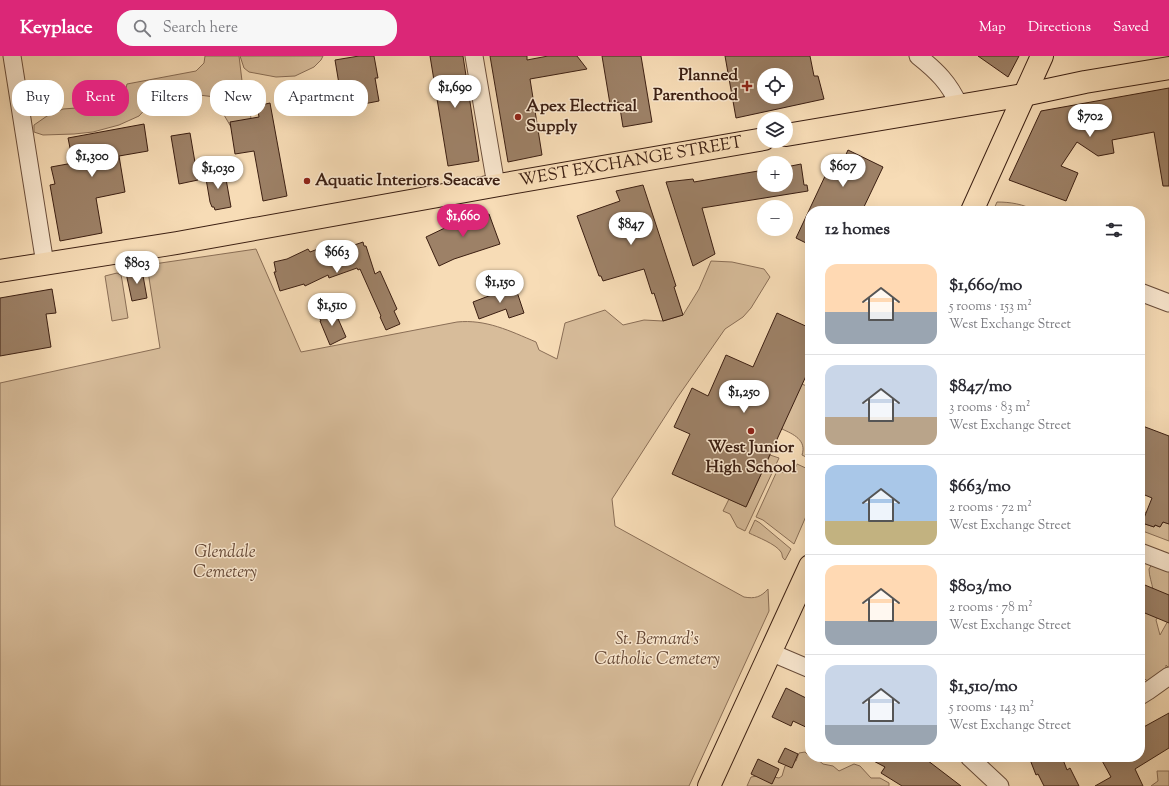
<!DOCTYPE html>
<html lang="en">
<head>
<meta charset="utf-8">
<style>
  :root { --surface:#fff; --page:#f7f7f7; --text:#2b2b33; --muted:#7c7c81; --line:#e1e1e2; --accent:#db2777 }
  body { margin:0; font-family:"Sorts Mill Goudy",serif; background:var(--page); color:var(--text); height:100vh; display:flex; flex-direction:column; font-size:15px; white-space:nowrap }
  * { box-sizing:border-box; margin:0 }
  p { font-size:13px; color:var(--muted) }
  .icon { flex:none; width:22px; height:22px; fill:none; stroke:currentColor; stroke-width:2; stroke-linecap:round; stroke-linejoin:round }
  .map { position:relative; flex:1; overflow:hidden }
  .side { position:absolute; left:805px; top:150px; width:340px; height:556px; display:flex; flex-direction:column; background:var(--surface); border-radius:16px; box-shadow:0 4px 16px #0002 }
  .side>* { flex:none }
  .banner { position:absolute; left:12px; top:24px; width:380px; height:36px; display:flex; gap:8px }
  .controls { position:absolute; left:757px; top:12px; display:grid; gap:8px }
  .controls a { display:grid; place-items:center; width:36px; height:36px; border-radius:50%; background:var(--surface); box-shadow:0 4px 16px #0002; font-size:20px }
  .price { position:absolute; translate:-50% -34px; padding:0 9px; border-radius:14px; background:#fff; color:#222; font-size:13px; line-height:26px; filter:drop-shadow(0 1px 2px #0008) }
  .price::after { content:''; position:absolute; left:50%; top:24px; width:12px; height:9px; margin-left:-6px; background:inherit; clip-path:polygon(0 0,100% 0,50% 100%) }
  .price.active { background:var(--accent); color:#fff }
  ul { padding:0; list-style:none }
  li { display:flex; align-items:center; gap:12px; height:100px; padding:0 20px }
  li+li { border-top:1px solid var(--line) }
  li span { display:grid; place-items:center; flex:none; width:112px; height:80px; border-radius:12px; color:#555 }
  li>.icon { margin-inline-start:auto }
  span .icon { width:48px; height:48px; fill:#fffc; stroke-width:1 }
  li b { font-size:17px }
  h2 { display:flex; justify-content:space-between; align-items:center; height:48px; padding:0 20px; font-size:17px }
  .pill { padding:0 14px; border-radius:16px; background:var(--surface); box-shadow:0 4px 16px #0002; font-size:14px; line-height:36px }
  .pill.active { background:var(--accent); color:#fff }
  header { display:flex; align-items:center; gap:24px; box-sizing:border-box; height:56px; padding:0 20px; background:var(--accent); color:#fff }
  header strong { font-size:19px }
  nav { display:flex; gap:22px; margin-inline-start:auto; font-size:14px }
  .search { width:280px; height:36px; background:var(--page); display:flex; align-items:center; gap:10px; box-sizing:border-box; padding:0 14px; border-radius:16px; color:var(--muted); font-size:15px }
  .map>svg:first-child { display:block }
</style>
</head>
<body>
<header>
<strong>Keyplace</strong>
<div class="search"><svg class="icon" aria-label="search" viewBox="0 0 24 24"><circle cx="10" cy="10" r="6"/><path d="M15 15l6 6"/></svg>Search here</div>
<nav><a>Map</a><a>Directions</a><a>Saved</a></nav>
</header>
<div class="map">
<svg width="1169" height="730" viewBox="0 0 1169 730">
  <rect width="100%" height="100%" fill="#f7dcb6"/>
  <filter id="stains"><feTurbulence type="fractalNoise" baseFrequency=".005" numOctaves="4"/><feColorMatrix values="0 0 0 0 .2 0 0 0 0 .09 0 0 0 0 .02 0 0 0 .5 -.17"/></filter>
  <radialGradient id="worn" r=".72"><stop offset=".6" stop-color="#630" stop-opacity="0"/><stop offset="1" stop-color="#630" stop-opacity=".3"/></radialGradient>
  <path fill="#d7bc9a" stroke="#8a6e56" d="M205,0H239L242,25L249,44L251,63L234,76L224,59L223,45L215,41L175,36L152,46L139,60L119,69L93,76L74,78L43,79L34,76V69L47,60L63,53L76,52L114,43L125,36L127,28L196,15L204,7Z
    M240,0H323L321,4L314,11L295,20L276,21L249,16L244,12Z
    M997,146C1010,146 1024,148 1035,155H993Z
    M256,193L301,296L457,266C486,263 510,275 536,286L539,294L557,303L565,267L605,254L623,269L644,264L663,265L683,259L699,233L711,205L732,206L764,213L770,221L751,252L743,261L725,273L677,342L612,443L615,470L744,541C755,543 761,541 768,533L769,555L689,730H0V327L160,292L147,209Z
    M117,217L121,219L122,224L128,262L112,265L105,220Z
    M785,321L809,331L810,330V403L802,399C807,384 793,378 782,373Z
    M770,399L779,402L745,475L737,471L730,458L723,455L729,443L746,451Z
    M797,408L810,414V451L794,488L763,464L756,461L777,415L787,417L796,411Z
    M1144,456L1154,458L1153,462L1145,459L1142,467L1154,471L1155,469L1160,471L1163,466L1169,468V485L1140,474V467Z
    M755,464L760,467L791,493L785,504C781,501 783,499 781,496C776,488 757,481 749,477Z
    M1152,508L1169,511V542L1156,564L1160,579L1169,563V612L1166,609V617L1154,628L1146,624L1140,618V561C1148,558 1154,543 1153,534C1152,527 1149,520 1149,513Z
    M805,696L810,701L817,703L823,708L833,710L839,715L854,708L860,710L871,722H880L889,727V730H747L751,721L764,719L779,722L782,720L785,710L791,705H796L799,697Z
    M1157,715H1169V730H1151L1158,725Z"/>
  <path fill="#9d8167" stroke="#3c1f12" fill-rule="evenodd" d="M359,0H374L378,22H375L379,45L343,52L335,4Z
    M430,0H463L479,105L448,110Z
    M490,0H527V4L548,0H577L587,13L530,23L542,99L508,106Z
    M602,0H641L652,66L623,71L619,46L610,48Z
    M725,0H810L814,20H818L824,43L736,62ZM764,19H786V41H764Z
    M978,0H1019L1008,21Z
    M1169,32V130H1163L1154,76L1112,84L1114,97L1098,100L1077,86L1061,110L1078,117L1066,145L1009,124L1041,55Z
    M270,47L287,140L263,145L254,95L235,98L230,66L259,61L257,50Z
    M144,68L148,95L119,100L125,136L96,142L102,177L60,185L50,129L55,128L51,111L73,107L68,82Z
    M190,77L198,124L179,128L171,80Z
    M848,94L883,111L862,155H810V189L796,182L834,101L843,105Z
    M801,108L804,129H807L808,135L702,152L715,198L693,210L666,126L693,123L694,126L764,114V129H786V111Z
    M221,114L222,124L226,123L231,151L215,154L214,151H212L210,146L205,117Z
    M643,129L676,230L674,231L683,259L663,265L654,237L652,238L644,213L603,225L601,220H599L577,160L620,145L616,135Z
    M489,158L500,188L454,203L439,210L426,181L449,170L447,166Z
    M363,186L364,190H366L375,218L380,215L397,253L394,255L400,268L386,274L380,261L381,260L360,213L358,214L357,212L329,222L328,219L305,230L304,228L280,235L274,216H276L274,206L287,203L308,193L310,196L331,188L333,191H335L337,195Z
    M142,214L147,242L132,245L126,217Z
    M515,230L524,257L509,262L506,253L479,263L473,246Z
    M52,233L56,257L46,258L51,291L0,300V242Z
    M333,254L335,258H336L346,281L330,289L320,265H321L319,261Z
    M777,257L810,272V314L807,321L806,320L746,451L672,418L690,378L674,371L692,332L708,340L726,299L753,311Z
    M1140,369L1169,380V468L1163,466L1160,471L1155,469L1154,471L1142,467L1152,442L1140,437Z
    M1140,527L1169,539V567L1140,555Z
    M786,632L810,644V673L793,665L791,670L772,661Z
    M1169,657V692L1135,713L1143,730H1095L1111,721L1100,701H1140V673Z
    M785,692L798,698L792,712L778,706Z
    M866,701H923L961,730H902L881,717L885,711Z
    M1029,701H1062L1067,714L1070,712L1079,730H1044L1038,718L1036,719Z
    M758,703L779,713L772,728L751,718Z"/>
  <g fill="none" stroke-linecap="round" stroke-linejoin="round">
    <g stroke="#6b4e3b" stroke-width="19">
      <path id="minor" d="M12,0L45,208
        M474,0L496,129
        M918,0C937,15 949,27 959,49
        M1140,236L1169,247
        M1140,496L1169,507
        M770,596L810,613
        M1140,640L1148,635L1169,620
        M969,701L1000,730"/>
    </g>
    <g stroke="#3c1f12" stroke-width="24">
      <g id="major">
        <path d="M786,79L1024,39L1085,26L1169,12"/>
        <path d="M972,155L1042,0"/>
        <path id="s1" d="M0,215L177,187L499,129L764,83"/>
        <path d="M709,730L810,510"/>
      </g>
    </g>
    <use href="#minor" stroke="#fae8d0" stroke-width="17"/>
    <use href="#major" stroke="#f7dcb6" stroke-width="22"/>
  </g>
  <g fill="#8f2418" stroke="#fae8d0" stroke-width="1.5">
    <path d="M745 24h4v4h4v4h-4v4h-4v-4h-4v-4h4z"/>
    <circle cx="518" cy="61" r="4"/>
    <circle cx="307" cy="125" r="4"/>
    <circle cx="751" cy="375" r="4"/>
  </g>
  <g text-anchor="middle" dominant-baseline="central" stroke-width="3" stroke-linejoin="round" paint-order="stroke">
    <g font-size="17" font-weight="bold" fill="#3c1f12" stroke="#fae8d0" text-anchor="start">
      <text x="738" y="20" text-anchor="end">Planned<tspan x="738" dy="20">Parenthood</tspan></text>
      <text x="526" y="51">Apex Electrical<tspan x="526" dy="20">Supply</tspan></text>
      <text x="315" y="125">Aquatic Interiors Seacave</text>
      <text x="751" y="392" text-anchor="middle">West Junior<tspan x="751" dy="20">High School</tspan></text>
    </g>
    <g font-size="17" fill="#3c1f12" stroke="#fae8d0">
      <text stroke="none"><textPath href="#s1" startOffset="640">WEST EXCHANGE STREET</textPath></text>
    </g>
    <g font-size="17" font-style="italic" fill="#634634" stroke="#fae8d0">
      <text x="225" y="497">Glendale<tspan x="225" dy="20">Cemetery</tspan></text>
      <text x="657" y="584">St. Bernard's<tspan x="657" dy="20">Catholic Cemetery</tspan></text>
    </g>
  </g>
  <rect width="100%" height="100%" filter="url(#stains)"/>
  <rect width="100%" height="100%" fill="url(#worn)"/>
</svg>
<div class="controls">
<a><svg class="icon" aria-label="locate" viewBox="0 0 24 24"><circle cx="12" cy="12" r="6"/><path d="M12 2v4M12 18v4M2 12h4M18 12h4"/></svg></a>
<a><svg class="icon" aria-label="layers" viewBox="0 0 24 24"><path d="M12 4l9 5-9 5-9-5zM3 14l9 5 9-5"/></svg></a>
<a>+</a>
<a>−</a>
</div>
<b class="price" style="left:455px;top:53px">$1,690</b>
<b class="price" style="left:1090px;top:82px">$702</b>
<b class="price" style="left:92px;top:122px">$1,300</b>
<b class="price" style="left:843px;top:132px">$607</b>
<b class="price" style="left:218px;top:134px">$1,030</b>
<b class="price active" style="left:463px;top:182px">$1,660</b>
<b class="price" style="left:631px;top:190px">$847</b>
<b class="price" style="left:337px;top:218px">$663</b>
<b class="price" style="left:137px;top:229px">$803</b>
<b class="price" style="left:500px;top:248px">$1,150</b>
<b class="price" style="left:332px;top:271px">$1,510</b>
<b class="price" style="left:744px;top:358px">$1,250</b>
<div class="banner">
<a class="pill">Buy</a>
<a class="pill active">Rent</a>
<a class="pill">Filters</a>
<a class="pill">New</a>
<a class="pill">Apartment</a>
</div>
<section class="side">
<h2>12 homes<svg class="icon" aria-label="filters" viewBox="0 0 24 24"><path d="M4 7h16M4 17h16"/><circle cx="9" cy="7" r="2"/><circle cx="15" cy="17" r="2"/></svg></h2>
<ul>
<li><span style="background:linear-gradient(#ffd9b3 60%,#9aa5b1 0)"><svg class="icon" aria-label="home" viewBox="0 0 24 24"><path d="M3 11l9-7 9 7M6 9v11h12V9"/></svg></span><div><b>$1,660/mo</b><p>5 rooms · 153 m²</p><p>West Exchange Street</p></div></li>
<li><span style="background:linear-gradient(#c9d6e8 65%,#b9a48a 0)"><svg class="icon" aria-label="home" viewBox="0 0 24 24"><path d="M3 11l9-7 9 7M6 9v11h12V9"/></svg></span><div><b>$847/mo</b><p>3 rooms · 83 m²</p><p>West Exchange Street</p></div></li>
<li><span style="background:linear-gradient(#a9c7e8 70%,#c2b280 0)"><svg class="icon" aria-label="home" viewBox="0 0 24 24"><path d="M3 11l9-7 9 7M6 9v11h12V9"/></svg></span><div><b>$663/mo</b><p>2 rooms · 72 m²</p><p>West Exchange Street</p></div></li>
<li><span style="background:linear-gradient(#ffd9b3 70%,#9aa5b1 0)"><svg class="icon" aria-label="home" viewBox="0 0 24 24"><path d="M3 11l9-7 9 7M6 9v11h12V9"/></svg></span><div><b>$803/mo</b><p>2 rooms · 78 m²</p><p>West Exchange Street</p></div></li>
<li><span style="background:linear-gradient(#c9d6e8 75%,#9aa5b1 0)"><svg class="icon" aria-label="home" viewBox="0 0 24 24"><path d="M3 11l9-7 9 7M6 9v11h12V9"/></svg></span><div><b>$1,510/mo</b><p>5 rooms · 143 m²</p><p>West Exchange Street</p></div></li>
</ul>
</section>
</div>
</body>
</html>
